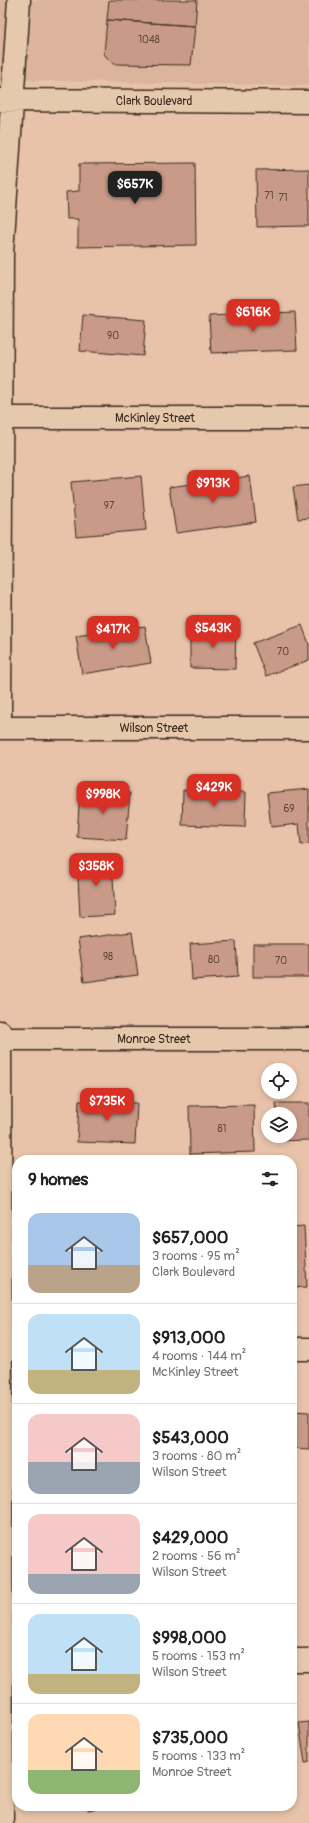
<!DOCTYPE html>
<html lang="en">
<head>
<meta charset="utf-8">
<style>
  :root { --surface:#fff; --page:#f6f6f6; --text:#222; --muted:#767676; --line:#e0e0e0; --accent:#d93025 }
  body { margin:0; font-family:Pangolin,sans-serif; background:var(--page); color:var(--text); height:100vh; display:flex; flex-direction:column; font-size:15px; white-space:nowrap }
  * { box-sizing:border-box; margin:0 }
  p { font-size:13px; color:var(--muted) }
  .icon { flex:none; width:22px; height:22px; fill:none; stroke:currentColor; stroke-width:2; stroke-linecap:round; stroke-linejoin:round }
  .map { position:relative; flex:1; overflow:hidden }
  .panel { position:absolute; left:12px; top:1155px; width:285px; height:656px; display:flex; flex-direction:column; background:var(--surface); border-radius:16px; box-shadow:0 2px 6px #0003 }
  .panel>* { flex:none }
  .fabs { position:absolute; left:261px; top:1063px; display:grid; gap:8px }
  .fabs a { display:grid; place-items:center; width:36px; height:36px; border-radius:50%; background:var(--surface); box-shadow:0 2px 6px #0003; font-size:20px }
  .price { position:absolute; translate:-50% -34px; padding:0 9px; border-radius:8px; background:var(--accent); color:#fff; font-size:13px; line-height:26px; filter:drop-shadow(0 1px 2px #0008) }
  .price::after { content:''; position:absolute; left:50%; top:24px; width:12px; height:9px; margin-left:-6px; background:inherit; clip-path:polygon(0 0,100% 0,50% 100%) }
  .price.active { background:#222; color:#fff }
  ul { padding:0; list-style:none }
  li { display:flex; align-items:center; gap:12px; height:100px; padding:0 16px }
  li+li { border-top:1px solid var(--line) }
  li span { display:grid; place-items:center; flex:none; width:112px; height:80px; border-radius:12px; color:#555 }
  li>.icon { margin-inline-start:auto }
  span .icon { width:48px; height:48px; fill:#fffc; stroke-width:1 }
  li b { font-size:17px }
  h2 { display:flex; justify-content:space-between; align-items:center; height:48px; padding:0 16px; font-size:17px }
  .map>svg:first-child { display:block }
</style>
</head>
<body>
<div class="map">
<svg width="309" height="1823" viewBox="0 0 309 1823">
  <rect width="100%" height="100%" fill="#e8c3aa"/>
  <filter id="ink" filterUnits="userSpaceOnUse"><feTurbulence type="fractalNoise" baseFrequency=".025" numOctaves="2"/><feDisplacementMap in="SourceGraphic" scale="8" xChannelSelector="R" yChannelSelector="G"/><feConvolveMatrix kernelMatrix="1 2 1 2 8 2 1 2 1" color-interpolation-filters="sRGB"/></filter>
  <g filter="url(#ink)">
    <path fill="#dcb49d" d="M0,0H309V86L0,80Z"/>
    <path fill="#c99a88" stroke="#3b2a1e" d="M109,0H197L195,26L107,20Z
      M107,20L195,26L191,65L113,64L104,54Z
      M195,163L196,245L78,247V219H67L66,192L79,191V164Z
      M309,169V226L257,227L256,170Z
      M295,312L297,350L211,353L209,316Z
      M83,315L146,320L143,356L80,351Z
      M141,476L146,530L76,536L71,482Z
      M250,476L256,522L176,533L169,487Z
      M309,485V518L298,519L293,487Z
      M302,625L309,644V660L266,676L253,643Z
      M145,626L151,663L82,674L76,636Z
      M190,630H236L235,669L190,668Z
      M80,789L130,793L126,840L77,837Z
      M309,789V844L301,845L299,824L271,827L267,793Z
      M183,790L246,792L245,827L182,825Z
      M112,857L115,915L80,917L77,859Z
      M132,932L138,975L84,982L78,939Z
      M236,941L238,977L192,980L190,944Z
      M253,944H309V977H253Z
      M79,1101L137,1103L135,1144L77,1142Z
      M276,1103H309V1140L277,1141V1136H290V1114H277Z
      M254,1105L255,1152L190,1154L189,1106Z
      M304,1226L307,1287L292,1288V1227Z
      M292,1411L309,1412V1449L292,1448Z
      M309,1722V1762L305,1763L299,1723Z
      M88,1806H113L88,1810Z"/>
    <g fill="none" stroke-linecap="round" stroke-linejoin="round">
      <g stroke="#3b2a1e" stroke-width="25">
        <path id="street" d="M0,418H309
          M0,728H309
          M0,1039H309
          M0,1349H17
          M292,1349H309
          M0,1660H17
          M292,1660H309"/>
      </g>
      <g stroke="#3b2a1e" stroke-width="25">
        <path id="secondary" d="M0,100L309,102
          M0,720L2,253L19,0
          M0,1032L2,1823"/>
      </g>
      <use href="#street" stroke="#e6c9ad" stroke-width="22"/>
      <use href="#secondary" stroke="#e6c9ad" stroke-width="22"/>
    </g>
  </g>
  <g text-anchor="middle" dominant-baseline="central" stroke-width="3" stroke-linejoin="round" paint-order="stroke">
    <g font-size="10" fill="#5e4638">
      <text x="149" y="40">1048</text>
      <text x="269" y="196">71</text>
      <text x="283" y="198">71</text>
      <text x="113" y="336">90</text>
      <text x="109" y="506">97</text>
      <text x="283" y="652">70</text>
      <text x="289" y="809">69</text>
      <text x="108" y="957">98</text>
      <text x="214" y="960">80</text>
      <text x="281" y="961">70</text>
      <text x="222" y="1129">81</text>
    </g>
    <g font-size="12" fill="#3b2a1e" stroke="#e6c9ad">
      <text x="154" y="101">Clark Boulevard</text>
      <text x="155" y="418">McKinley Street</text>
      <text x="154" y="728">Wilson Street</text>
      <text x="154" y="1039">Monroe Street</text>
    </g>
  </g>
</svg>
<div class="fabs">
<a><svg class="icon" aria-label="locate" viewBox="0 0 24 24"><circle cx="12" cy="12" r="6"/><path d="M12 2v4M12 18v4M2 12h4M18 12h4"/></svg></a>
<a><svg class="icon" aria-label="layers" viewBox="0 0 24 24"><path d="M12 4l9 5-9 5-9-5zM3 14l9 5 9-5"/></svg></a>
</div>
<b class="price active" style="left:135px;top:205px">$657K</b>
<b class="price" style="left:253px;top:333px">$616K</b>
<b class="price" style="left:213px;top:504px">$913K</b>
<b class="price" style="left:213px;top:649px">$543K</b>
<b class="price" style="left:113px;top:650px">$417K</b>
<b class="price" style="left:214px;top:808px">$429K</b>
<b class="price" style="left:103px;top:815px">$998K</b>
<b class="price" style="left:96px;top:887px">$358K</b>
<b class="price" style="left:107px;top:1122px">$735K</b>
<section class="panel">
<h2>9 homes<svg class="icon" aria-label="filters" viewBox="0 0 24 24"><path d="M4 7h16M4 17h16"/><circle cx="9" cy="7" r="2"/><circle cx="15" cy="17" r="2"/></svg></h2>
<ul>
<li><span style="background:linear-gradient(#a9c7e8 65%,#b9a48a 0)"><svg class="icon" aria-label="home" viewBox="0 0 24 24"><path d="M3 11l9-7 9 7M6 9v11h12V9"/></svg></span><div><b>$657,000</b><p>3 rooms · 95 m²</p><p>Clark Boulevard</p></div></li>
<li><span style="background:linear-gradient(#bfe0f5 70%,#c2b280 0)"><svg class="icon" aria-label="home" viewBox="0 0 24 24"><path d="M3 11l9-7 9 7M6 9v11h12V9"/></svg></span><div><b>$913,000</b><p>4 rooms · 144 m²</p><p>McKinley Street</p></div></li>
<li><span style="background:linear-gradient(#f6c9c9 60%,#9aa5b1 0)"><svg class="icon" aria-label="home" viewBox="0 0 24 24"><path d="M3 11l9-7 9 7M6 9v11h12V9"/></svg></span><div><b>$543,000</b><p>3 rooms · 80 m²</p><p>Wilson Street</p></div></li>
<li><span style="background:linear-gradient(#f6c9c9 75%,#9aa5b1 0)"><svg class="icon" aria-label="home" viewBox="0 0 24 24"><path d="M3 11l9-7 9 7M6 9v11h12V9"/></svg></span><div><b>$429,000</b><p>2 rooms · 56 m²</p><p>Wilson Street</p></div></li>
<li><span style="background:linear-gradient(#bfe0f5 75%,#c2b280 0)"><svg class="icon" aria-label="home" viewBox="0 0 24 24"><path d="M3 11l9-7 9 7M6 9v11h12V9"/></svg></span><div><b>$998,000</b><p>5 rooms · 153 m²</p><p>Wilson Street</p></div></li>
<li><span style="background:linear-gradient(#ffd9b3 70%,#8fb573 0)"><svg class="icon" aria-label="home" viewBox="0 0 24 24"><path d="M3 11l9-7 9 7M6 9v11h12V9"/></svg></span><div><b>$735,000</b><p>5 rooms · 133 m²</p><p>Monroe Street</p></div></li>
</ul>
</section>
</div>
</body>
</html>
